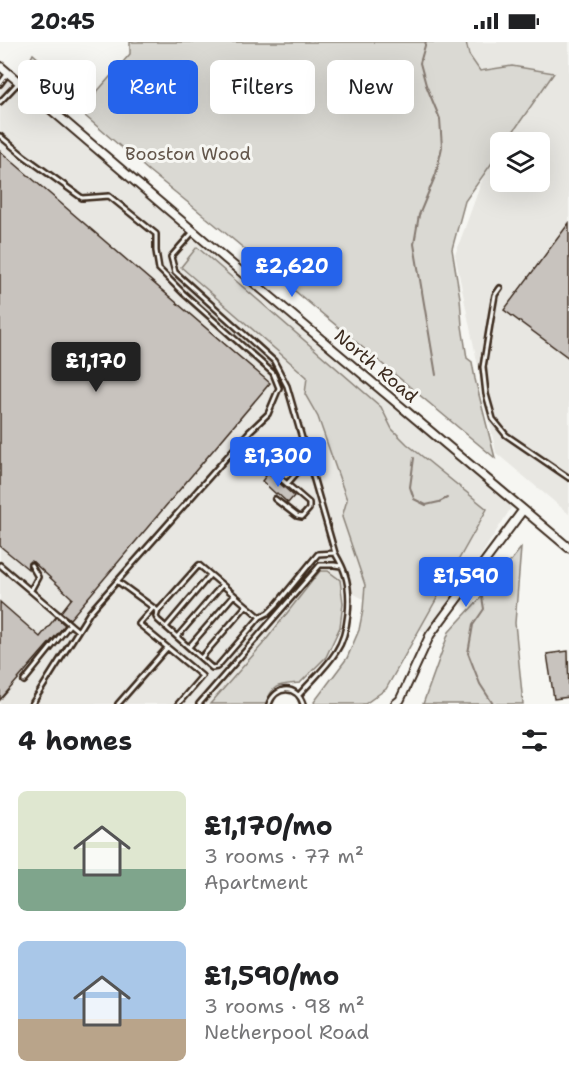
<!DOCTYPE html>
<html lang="en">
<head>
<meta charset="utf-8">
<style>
  :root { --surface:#fff; --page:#f6f6f6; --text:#202124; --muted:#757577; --accent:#2563eb }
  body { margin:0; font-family:"Shantell Sans",sans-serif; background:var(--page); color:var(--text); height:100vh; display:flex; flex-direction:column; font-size:22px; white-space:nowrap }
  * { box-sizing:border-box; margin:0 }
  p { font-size:20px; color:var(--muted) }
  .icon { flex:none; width:33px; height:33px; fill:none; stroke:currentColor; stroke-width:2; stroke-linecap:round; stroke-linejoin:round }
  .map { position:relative; height:662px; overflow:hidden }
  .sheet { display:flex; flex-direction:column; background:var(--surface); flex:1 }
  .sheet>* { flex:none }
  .hud { position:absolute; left:18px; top:18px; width:534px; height:54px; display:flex; gap:12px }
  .buttons { position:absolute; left:490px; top:90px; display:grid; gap:12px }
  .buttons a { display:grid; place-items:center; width:60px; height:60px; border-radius:9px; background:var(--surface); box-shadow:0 6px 24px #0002; font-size:30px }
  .price { position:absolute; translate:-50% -51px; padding:0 14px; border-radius:6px; background:var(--accent); color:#fff; font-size:20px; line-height:39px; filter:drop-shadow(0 2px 3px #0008) }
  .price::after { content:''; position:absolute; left:50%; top:36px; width:18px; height:14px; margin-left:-9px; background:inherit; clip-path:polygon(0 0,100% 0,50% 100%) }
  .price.current { background:#222; color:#fff }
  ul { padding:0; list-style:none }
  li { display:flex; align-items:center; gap:18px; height:150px; padding:0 18px }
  li span { display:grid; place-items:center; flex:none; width:168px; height:120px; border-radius:9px; color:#555 }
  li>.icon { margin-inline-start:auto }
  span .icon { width:72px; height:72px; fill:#fffc; stroke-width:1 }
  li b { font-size:26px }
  h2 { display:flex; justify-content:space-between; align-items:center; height:72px; padding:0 18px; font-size:26px }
  .pill { padding:0 21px; border-radius:9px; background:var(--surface); box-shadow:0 6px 24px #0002; font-size:21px; line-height:54px }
  .pill.current { background:var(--accent); color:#fff }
  .status { display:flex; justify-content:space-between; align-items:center; height:42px; padding:0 30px; background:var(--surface); direction:ltr }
  .status svg { height:16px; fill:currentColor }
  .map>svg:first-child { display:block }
</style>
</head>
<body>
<div class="status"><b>20:45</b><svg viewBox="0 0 49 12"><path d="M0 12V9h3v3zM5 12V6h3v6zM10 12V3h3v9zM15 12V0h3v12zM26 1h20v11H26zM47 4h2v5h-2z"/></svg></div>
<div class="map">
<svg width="569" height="662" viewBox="0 0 569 662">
  <rect width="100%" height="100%" fill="#f6f6f2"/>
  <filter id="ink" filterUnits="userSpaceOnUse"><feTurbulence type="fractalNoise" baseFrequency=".0167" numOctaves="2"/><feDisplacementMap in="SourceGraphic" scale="12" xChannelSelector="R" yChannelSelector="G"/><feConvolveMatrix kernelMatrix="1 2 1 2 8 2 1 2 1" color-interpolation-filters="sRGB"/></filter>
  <g filter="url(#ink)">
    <path fill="#e8e7e2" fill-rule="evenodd" d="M461,0H569V472L496,411L455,213L493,108ZM501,100H540V140H501Z
      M0,24L513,463L430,593L321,534L211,662H0Z"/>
    <path fill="#dad9d3" stroke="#8a8278" stroke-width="1.5" d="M130,0H466L469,13L480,29L512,24L554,31L506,100H501V108L465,159L452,207L460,256L462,284L467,316L472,320L475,337L495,416L223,189L149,129L27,24L33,12L88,60L130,12Z
      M197,205L381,365L392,387L407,402L487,467L386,647L365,662H315L314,660L347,616L359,588L363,568L365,543L342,475L347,458L318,375L305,352L307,335L181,225Z
      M521,506L515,581L523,662H423L449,590L486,550Z
      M320,529H328L340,538L343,561L340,585L326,615L300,641C279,643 273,641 266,662H210L262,603Z"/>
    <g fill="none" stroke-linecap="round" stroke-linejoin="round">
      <path stroke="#857a71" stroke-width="2" d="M426,0L420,21L426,43L440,77L442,105L436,132L419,173L414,202L436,333
        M414,416L410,445L414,457L426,463L439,460L447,456
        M480,543L484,567L473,583L468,611L480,642L493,662"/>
    </g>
    <path fill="#c8c3be" stroke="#3b2a1e" stroke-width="1.5" d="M0,109L270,341L70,577L61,570L72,556L33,520L30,519L28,521V527L0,504Z
      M569,181V316L504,268Z
      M268,431L294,454L288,461L277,451L276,452L262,439Z
      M0,560L40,595L56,575L65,583L0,658Z
      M568,609L569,655L554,657L547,612Z"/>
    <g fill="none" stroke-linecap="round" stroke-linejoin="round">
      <g stroke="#3b2a1e" stroke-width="8">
        <path id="service" d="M0,42L8,31
          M0,60L18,41
          M0,94L24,114L82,156L109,154L156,192V209L159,227L183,251L273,331L279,346L268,372L250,389L90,570L32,662
          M192,191L171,215L175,230L274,319L287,344L335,511
          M500,246L495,253L492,270L483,325L486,352L493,377L506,393L569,436
          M287,442L273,430L284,417L299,429
          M275,457L297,474L302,475L309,467V461L287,442L308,418
          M0,523L78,589
          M117,539L158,569
          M31,548L38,535L31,523
          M153,566L139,582L202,634L178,662
          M260,575L217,625L212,626L158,578L156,575L158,569L199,523L260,575L268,571L276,563L318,512L335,511C339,518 343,525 345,532C352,553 349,591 336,610C326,626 311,639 299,653
          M166,585L210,533
          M177,595L222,543
          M189,605L234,553
          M201,616L246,564
          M24,639L70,582
          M118,662L167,606
          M199,662L320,523H334L341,524
          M269,662C276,643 297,643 303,662"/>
      </g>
      <g stroke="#3b2a1e" stroke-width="11">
        <path id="minor" d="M0,24L227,218L569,506
          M395,662L400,658L430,593L523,468"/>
      </g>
      <use href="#service" stroke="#f6f6f2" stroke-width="3"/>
      <use href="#minor" stroke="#f6f6f2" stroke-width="7"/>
    </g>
  </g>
  <g text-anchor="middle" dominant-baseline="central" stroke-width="6" stroke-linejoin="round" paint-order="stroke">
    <g font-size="18" fill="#63564b" stroke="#f6f6f2">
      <text x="188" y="112">Booston Wood</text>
    </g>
    <g font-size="18" fill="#3b2a1e" stroke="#f6f6f2">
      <text transform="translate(376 324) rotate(40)">North Road</text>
    </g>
  </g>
</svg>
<div class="buttons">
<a><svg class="icon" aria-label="layers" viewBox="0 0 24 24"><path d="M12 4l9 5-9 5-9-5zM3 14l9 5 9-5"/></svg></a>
</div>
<b class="price" style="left:292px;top:256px">£2,620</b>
<b class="price current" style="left:96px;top:351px">£1,170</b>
<b class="price" style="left:278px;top:446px">£1,300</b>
<b class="price" style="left:466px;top:566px">£1,590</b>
<div class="hud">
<a class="pill">Buy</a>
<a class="pill current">Rent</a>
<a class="pill">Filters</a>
<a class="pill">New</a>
</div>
</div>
<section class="sheet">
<h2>4 homes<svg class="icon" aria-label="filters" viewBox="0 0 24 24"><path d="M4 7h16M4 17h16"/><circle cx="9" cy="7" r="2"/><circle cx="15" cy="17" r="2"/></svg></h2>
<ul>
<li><span style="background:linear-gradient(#dfe7d0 65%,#7fa58c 0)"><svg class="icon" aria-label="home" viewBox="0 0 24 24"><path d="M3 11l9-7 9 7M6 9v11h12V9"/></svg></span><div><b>£1,170/mo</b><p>3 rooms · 77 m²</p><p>Apartment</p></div></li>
<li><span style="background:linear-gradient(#a9c7e8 65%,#b9a48a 0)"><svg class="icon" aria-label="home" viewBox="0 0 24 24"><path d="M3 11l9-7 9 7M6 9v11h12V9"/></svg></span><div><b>£1,590/mo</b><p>3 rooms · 98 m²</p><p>Netherpool Road</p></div></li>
</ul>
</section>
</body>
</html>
